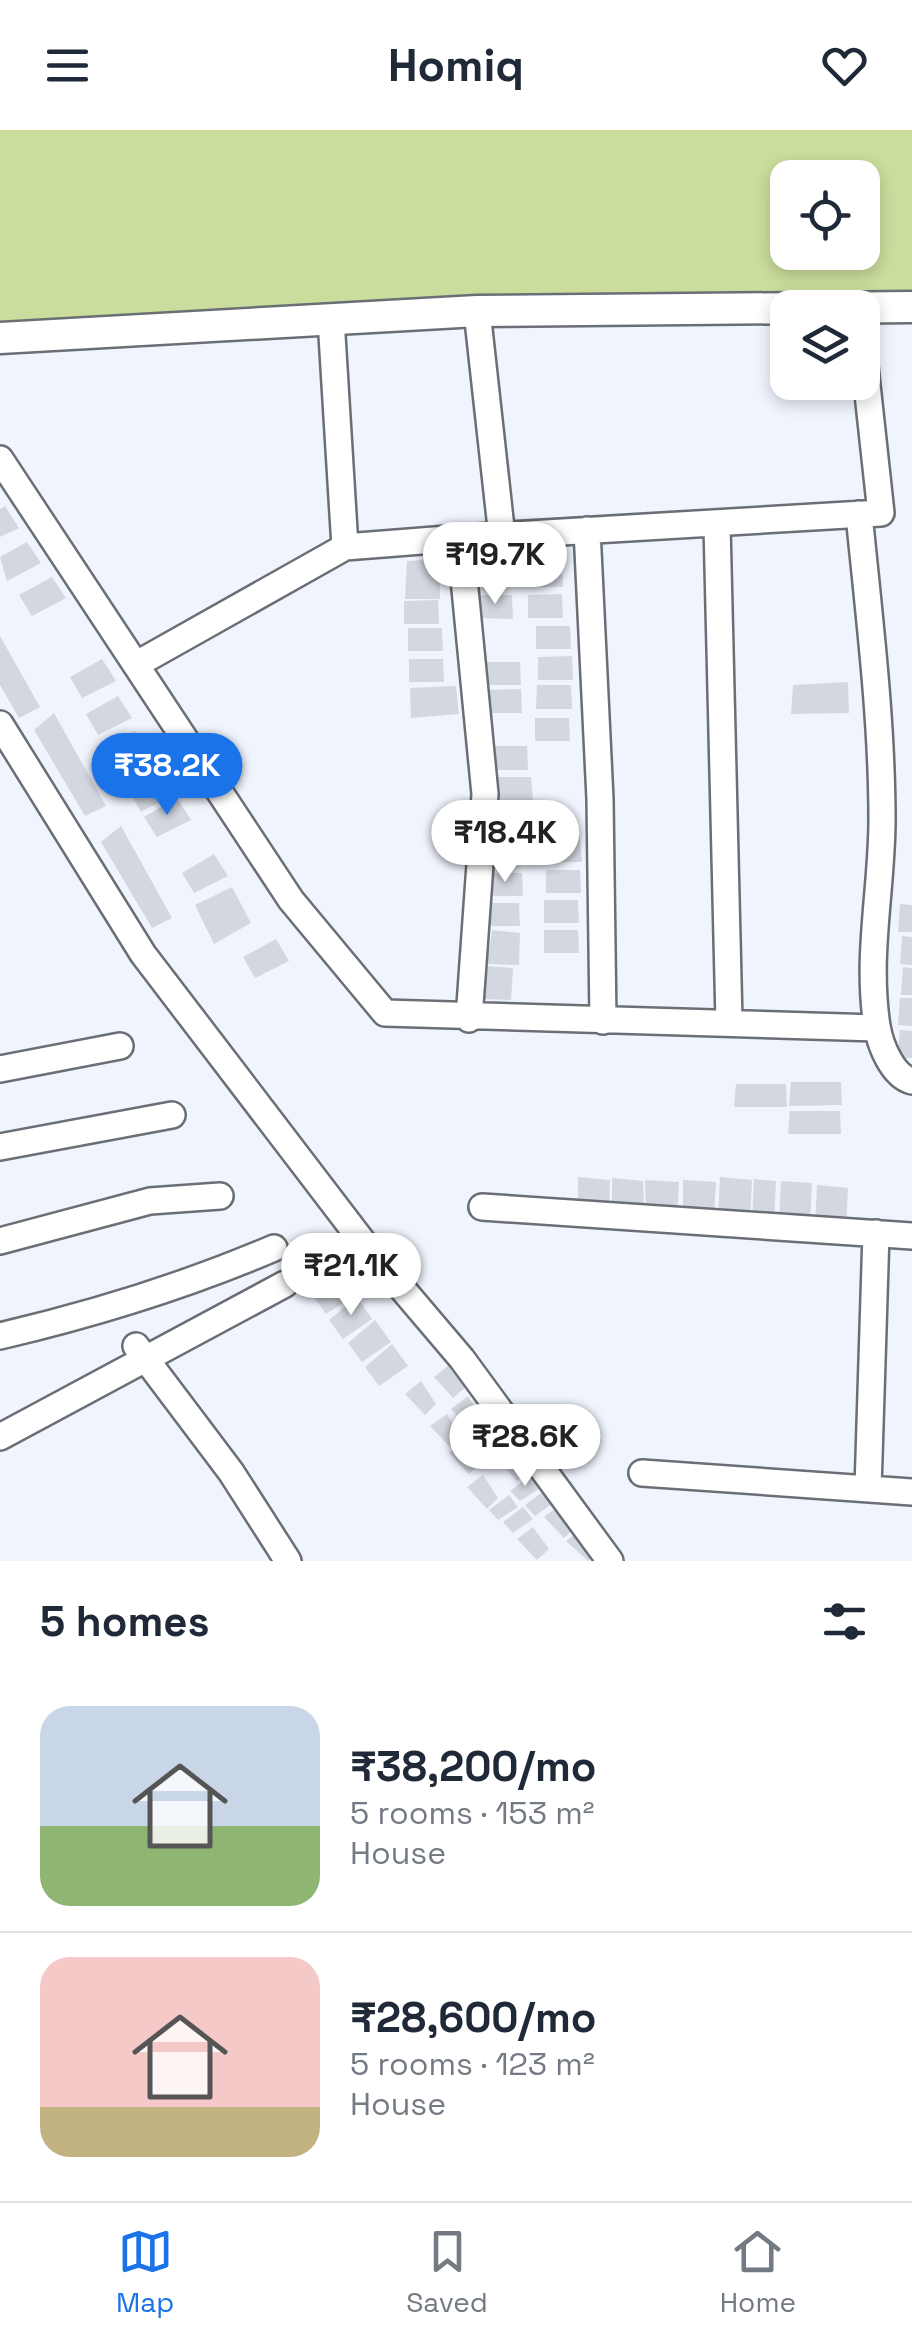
<!DOCTYPE html>
<html lang="en">
<head>
<meta charset="utf-8">
<style>
  :root { --surface:#fff; --page:#f2f2f3; --text:#1f2937; --muted:#747a83; --line:#e0e1e3; --accent:#1a73e8 }
  body { margin:0; font-family:"Space Grotesk",sans-serif; background:var(--page); color:var(--text); height:100vh; display:flex; flex-direction:column; font-size:38px; white-space:nowrap }
  * { box-sizing:border-box; margin:0 }
  p { font-size:32px; color:var(--muted) }
  .icon { flex:none; width:55px; height:55px; fill:none; stroke:currentColor; stroke-width:2; stroke-linecap:round; stroke-linejoin:round }
  .map { position:relative; height:1431px; overflow:hidden }
  .drawer { display:flex; flex-direction:column; background:var(--surface); flex:1 }
  .drawer>* { flex:none }
  .tools { position:absolute; left:770px; top:30px; display:grid; gap:20px }
  .tools a { display:grid; place-items:center; width:110px; height:110px; border-radius:20px; background:var(--surface); box-shadow:0 5px 15px #0003; font-size:50px }
  .price { position:absolute; translate:-50% -85px; padding:0 22px; border-radius:35px; background:#fff; color:#222; font-size:32px; line-height:65px; filter:drop-shadow(0 2px 5px #0008) }
  .price::after { content:''; position:absolute; left:50%; top:60px; width:30px; height:22px; margin-left:-15px; background:inherit; clip-path:polygon(0 0,100% 0,50% 100%) }
  .price.on { background:var(--accent); color:#fff }
  ul { padding:0; list-style:none }
  li { display:flex; align-items:center; gap:30px; height:250px; padding:0 40px }
  li+li { border-top:2px solid var(--line) }
  li span { display:grid; place-items:center; flex:none; width:280px; height:200px; border-radius:30px; color:#555 }
  li>.icon { margin-inline-start:auto }
  span .icon { width:120px; height:120px; fill:#fffc; stroke-width:1 }
  li b { font-size:42px }
  h2 { display:flex; justify-content:space-between; align-items:center; height:120px; padding:0 40px; font-size:42px }
  header { display:flex; justify-content:space-between; align-items:center; height:130px; padding:0 40px; background:var(--surface); font-size:45px; font-weight:700 }
  .dock { display:flex; justify-content:space-around; align-items:center; height:140px; border-top:2px solid var(--line); background:var(--surface); font-size:28px; color:var(--muted) }
  .dock a { display:grid; justify-items:center; gap:5px }
  .dock .on { color:var(--accent) }
  .map>svg:first-child { display:block }
</style>
</head>
<body>
<header><svg class="icon" aria-label="menu" viewBox="0 0 24 24"><path d="M4 6h16M4 12h16M4 18h16"/></svg>Homiq<svg class="icon" aria-label="heart" viewBox="0 0 24 24"><path d="M12 20l-8-8c-3-5 5-10 8-4 3-6 11-1 8 4z"/></svg></header>
<div class="map">
<svg width="912" height="1431" viewBox="0 0 912 1431">
  <rect width="100%" height="100%" fill="#f0f4fd"/>
  <path fill="#cadd9c" fill-rule="evenodd" d="M0,0H912V182L0,208ZM788,48H862V122H788Z"/>
  <path fill="#d3d7df" d="M5,376L19,398L0,407V379Z
    M27,412L41,433L7,451L0,427Z
    M440,429V469H405L407,431Z
    M528,433L562,434L563,457H528Z
    M52,447L66,468L32,486L19,465Z
    M562,464L563,488H528V465Z
    M478,465H512L513,489L477,488Z
    M438,470L439,494H404V471Z
    M536,496H570L571,519H536Z
    M408,498H442L443,521H408Z
    M0,506L40,577L19,588L0,555Z
    M572,526L573,550H538V527Z
    M102,529L116,551L82,568L70,547Z
    M409,529H443L444,552H409Z
    M486,532H520L521,555H486Z
    M848,552L849,583L791,584L793,555Z
    M537,555H571L572,579H536Z
    M456,556L459,584L411,588L410,558Z
    M521,559L522,583H487V560Z
    M118,566L132,588L98,605L86,584Z
    M54,583L106,676L85,686L34,600Z
    M535,588H569L570,611H535Z
    M135,601L157,638L123,655L102,619Z
    M493,616H527L528,640H492Z
    M162,643L175,664L141,682L129,661Z
    M498,647H531L533,671H497Z
    M177,668L191,690L157,707L144,687Z
    M495,677H529L530,700H495Z
    M121,696L172,788L152,798L101,712Z
    M580,708L582,732H546V709Z
    M492,712H526L527,735H491Z
    M214,724L228,746L194,763L182,743Z
    M546,740H580L581,763H546Z
    M488,743H522L523,766H488Z
    M232,757L251,793L214,814L195,775Z
    M544,770H578L579,793H544Z
    M484,773H519L520,796H484Z
    M900,774L912,775V802H898Z
    M492,800L520,803L519,835L487,834Z
    M544,800H578L579,823H544Z
    M902,806L912,807V835L900,834Z
    M276,809L289,831L255,848L243,827Z
    M485,836L513,838L511,870L480,869Z
    M903,837L912,838V865H901Z
    M900,868H912V896L898,895Z
    M900,900L912,901V928H897Z
    M791,952H841L842,975L789,976Z
    M736,954H786L787,977H734Z
    M790,981H840L841,1004H788Z
    M578,1047L610,1050L609,1081L578,1079Z
    M720,1047L752,1050L750,1091L718,1088Z
    M612,1048L643,1051L644,1082L612,1080Z
    M754,1049L776,1051L774,1091H752Z
    M645,1050L679,1052L677,1084L646,1081Z
    M683,1050L716,1052L714,1084L683,1081Z
    M781,1051L812,1053L810,1094L779,1092Z
    M817,1055L848,1058L846,1098L815,1097Z
    M316,1115L332,1137L303,1158L289,1138Z
    M340,1142L355,1165L326,1184L312,1165Z
    M357,1167L372,1189L343,1209L329,1190Z
    M375,1190L391,1212L362,1232L348,1213Z
    M392,1214L408,1236L379,1256L365,1237Z
    M449,1235L465,1258L453,1268L434,1247Z
    M421,1251L436,1274L425,1285L405,1264Z
    M468,1266L483,1290L471,1300L451,1279Z
    M447,1284L461,1307L450,1317L430,1296Z
    M491,1291L506,1314L494,1324L474,1303Z
    M465,1311L481,1334L469,1344L449,1323Z
    M514,1317L529,1340L517,1351L497,1329Z
    M483,1345L498,1368L487,1379L467,1357Z
    M530,1346L540,1358L520,1371L510,1361Z
    M545,1360L555,1372L535,1386L525,1375Z
    M509,1365L518,1377L498,1390L489,1380Z
    M560,1375L576,1397L564,1408L544,1387Z
    M523,1377L533,1389L513,1403L503,1392Z
    M533,1397L549,1419L537,1430L517,1409Z
    M582,1399L597,1422L588,1431L566,1411Z"/>
  <g fill="none" stroke-linecap="round" stroke-linejoin="round">
    <g stroke="#6a6e75" stroke-width="30">
      <path id="minor" d="M477,181L502,407
        M0,329L291,770L385,883L877,898
        M859,384C869,486 882,588 882,690C882,759 866,826 877,896C880,914 892,946 912,951
        M717,395L729,891
        M587,400L600,669L603,891
        M460,408L881,383L862,209
        M345,417L460,408L485,664L469,889
        M137,534L345,417L331,189
        M0,594L143,824L366,1116L462,1229L610,1431
        M0,939L120,916
        M0,1017L172,985
        M482,1077L912,1106
        M0,1111L150,1071L220,1066
        M0,1206C94,1184 185,1156 274,1118
        M136,1216L231,1342L288,1431
        M0,1307L285,1154
        M642,1343L912,1362
        M868,1359L876,1103"/>
    </g>
    <g stroke="#6a6e75" stroke-width="35">
      <path id="tertiary" d="M0,208L477,181L912,177"/>
    </g>
    <use href="#minor" stroke="#fff" stroke-width="25"/>
    <use href="#tertiary" stroke="#fff" stroke-width="30"/>
  </g>
</svg>
<div class="tools">
<a><svg class="icon" aria-label="locate" viewBox="0 0 24 24"><circle cx="12" cy="12" r="6"/><path d="M12 2v4M12 18v4M2 12h4M18 12h4"/></svg></a>
<a><svg class="icon" aria-label="layers" viewBox="0 0 24 24"><path d="M12 4l9 5-9 5-9-5zM3 14l9 5 9-5"/></svg></a>
</div>
<b class="price" style="left:495px;top:477px">₹19.7K</b>
<b class="price on" style="left:167px;top:688px">₹38.2K</b>
<b class="price" style="left:505px;top:755px">₹18.4K</b>
<b class="price" style="left:351px;top:1188px">₹21.1K</b>
<b class="price" style="left:525px;top:1359px">₹28.6K</b>
</div>
<section class="drawer">
<h2>5 homes<svg class="icon" aria-label="filters" viewBox="0 0 24 24"><path d="M4 7h16M4 17h16"/><circle cx="9" cy="7" r="2"/><circle cx="15" cy="17" r="2"/></svg></h2>
<ul>
<li><span style="background:linear-gradient(#c9d6e8 60%,#8fb573 0)"><svg class="icon" aria-label="home" viewBox="0 0 24 24"><path d="M3 11l9-7 9 7M6 9v11h12V9"/></svg></span><div><b>₹38,200/mo</b><p>5 rooms · 153 m²</p><p>House</p></div></li>
<li><span style="background:linear-gradient(#f6c9c9 75%,#c2b280 0)"><svg class="icon" aria-label="home" viewBox="0 0 24 24"><path d="M3 11l9-7 9 7M6 9v11h12V9"/></svg></span><div><b>₹28,600/mo</b><p>5 rooms · 123 m²</p><p>House</p></div></li>
</ul>
</section>
<nav class="dock">
<a class="on"><svg class="icon" aria-label="map" viewBox="0 0 24 24"><path d="M3 6l6-2 6 2 6-2v14l-6 2-6-2-6 2zM9 4v14M15 6v14"/></svg>Map</a>
<a><svg class="icon" aria-label="saved" viewBox="0 0 24 24"><path d="M7 4h10v16l-5-4-5 4z"/></svg>Saved</a>
<a><svg class="icon" aria-label="home" viewBox="0 0 24 24"><path d="M3 11l9-7 9 7M6 9v11h12V9"/></svg>Home</a>
</nav>
</body>
</html>
